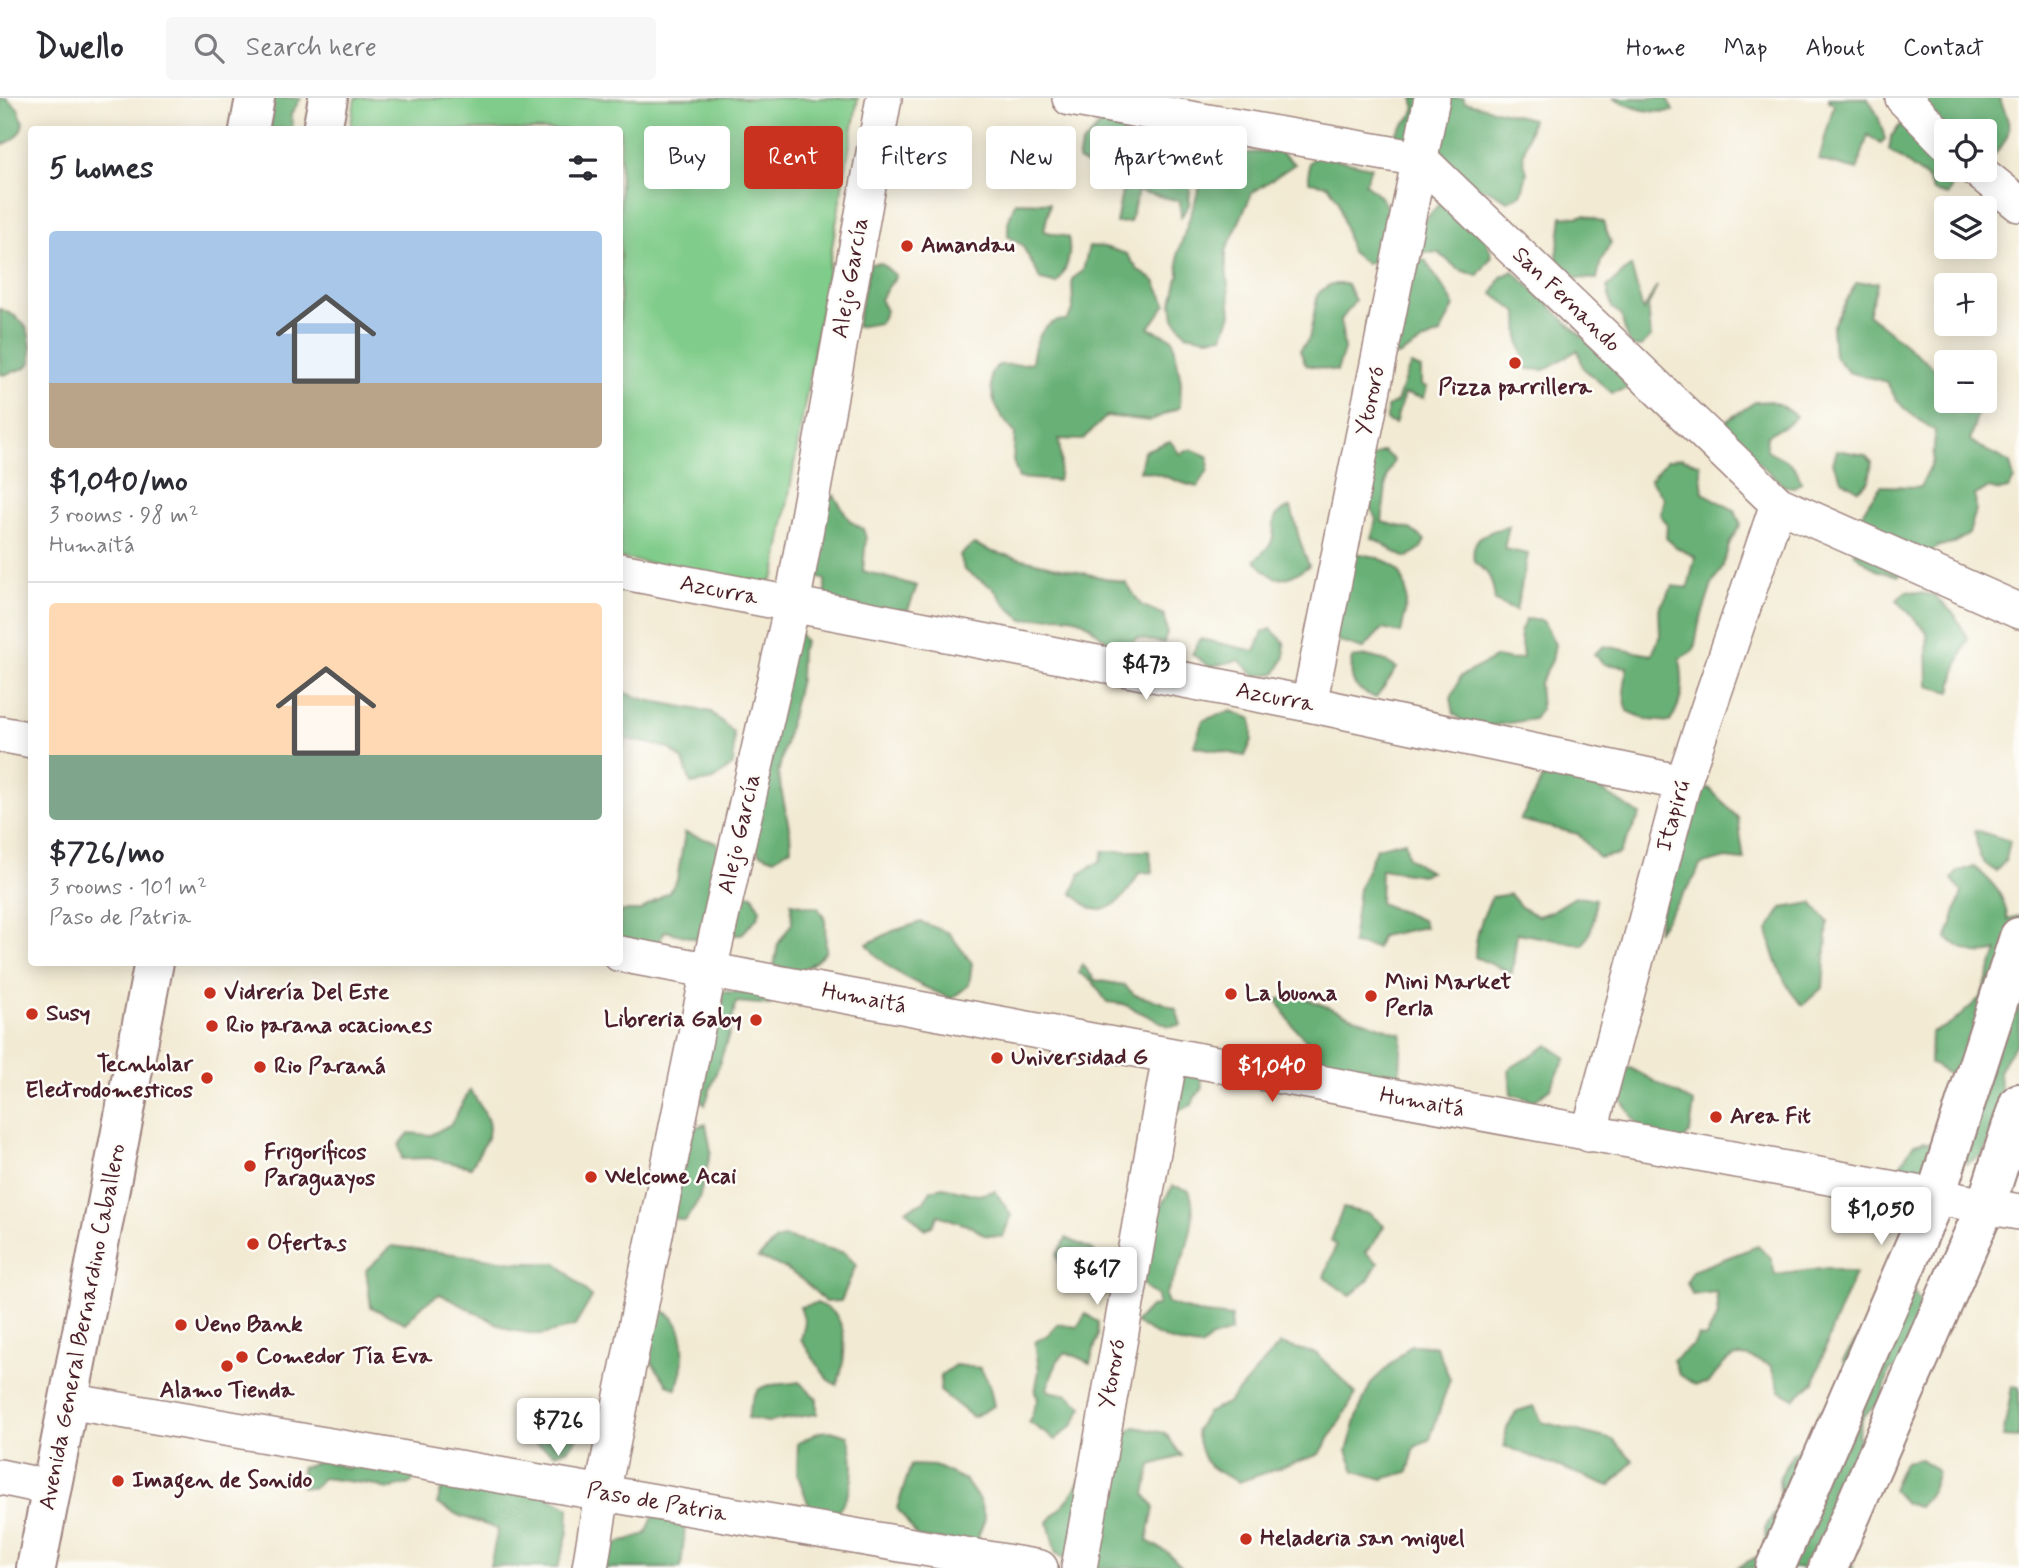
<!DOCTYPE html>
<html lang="en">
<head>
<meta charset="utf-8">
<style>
  :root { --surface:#fff; --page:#f7f7f7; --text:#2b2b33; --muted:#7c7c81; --line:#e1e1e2; --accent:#c8321e }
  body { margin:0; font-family:Mynerve,sans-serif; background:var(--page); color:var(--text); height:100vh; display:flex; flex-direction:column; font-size:26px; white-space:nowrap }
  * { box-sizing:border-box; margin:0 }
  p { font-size:23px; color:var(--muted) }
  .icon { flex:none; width:38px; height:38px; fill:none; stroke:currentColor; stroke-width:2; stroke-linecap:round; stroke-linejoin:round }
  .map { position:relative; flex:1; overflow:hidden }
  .details { position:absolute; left:28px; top:28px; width:595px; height:840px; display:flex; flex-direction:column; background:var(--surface); border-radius:7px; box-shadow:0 4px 18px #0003 }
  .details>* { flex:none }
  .guide { position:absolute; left:644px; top:28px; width:665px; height:63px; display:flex; gap:14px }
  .controls { position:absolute; left:1934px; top:21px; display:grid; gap:14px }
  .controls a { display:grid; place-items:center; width:63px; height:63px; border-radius:7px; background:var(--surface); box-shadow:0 4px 18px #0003; font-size:35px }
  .price { position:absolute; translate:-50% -60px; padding:0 16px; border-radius:7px; background:#fff; color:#222; font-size:23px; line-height:46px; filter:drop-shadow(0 2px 4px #0008) }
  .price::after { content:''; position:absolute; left:50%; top:42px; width:21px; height:16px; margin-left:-10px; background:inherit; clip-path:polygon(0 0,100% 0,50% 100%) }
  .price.active { background:var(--accent); color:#fff }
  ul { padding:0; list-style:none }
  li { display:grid; align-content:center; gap:14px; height:371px; padding:0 21px }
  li+li { border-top:2px solid var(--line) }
  li span { display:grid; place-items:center; height:217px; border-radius:7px; color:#555 }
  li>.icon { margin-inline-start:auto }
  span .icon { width:126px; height:126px; fill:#fffc; stroke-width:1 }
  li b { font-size:30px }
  h2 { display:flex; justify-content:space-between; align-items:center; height:84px; padding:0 21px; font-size:30px }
  .pill { padding:0 24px; border-radius:7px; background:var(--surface); box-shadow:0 4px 18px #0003; font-size:24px; line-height:63px }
  .pill.active { background:var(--accent); color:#fff }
  header { display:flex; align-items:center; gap:42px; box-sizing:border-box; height:98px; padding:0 35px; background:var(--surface); border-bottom:2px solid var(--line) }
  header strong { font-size:33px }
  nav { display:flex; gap:38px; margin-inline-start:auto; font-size:24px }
  .search { width:490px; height:63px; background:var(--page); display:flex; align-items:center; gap:18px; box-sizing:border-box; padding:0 24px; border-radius:7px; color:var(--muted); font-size:26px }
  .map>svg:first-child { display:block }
</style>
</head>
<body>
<header>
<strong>Dwello</strong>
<div class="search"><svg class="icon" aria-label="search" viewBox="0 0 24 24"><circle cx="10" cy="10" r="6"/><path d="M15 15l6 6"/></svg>Search here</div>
<nav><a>Home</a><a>Map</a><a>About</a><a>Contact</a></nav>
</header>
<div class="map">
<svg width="2019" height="1470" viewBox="0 0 2019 1470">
  <rect width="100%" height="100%" fill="#fdfcf7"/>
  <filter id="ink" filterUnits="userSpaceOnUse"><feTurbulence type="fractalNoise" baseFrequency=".0143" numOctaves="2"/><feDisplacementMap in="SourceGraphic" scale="14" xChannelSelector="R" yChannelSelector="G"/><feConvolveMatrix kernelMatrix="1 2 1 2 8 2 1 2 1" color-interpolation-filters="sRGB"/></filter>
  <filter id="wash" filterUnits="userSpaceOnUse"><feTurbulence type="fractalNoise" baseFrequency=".00686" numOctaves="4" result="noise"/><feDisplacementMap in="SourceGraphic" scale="28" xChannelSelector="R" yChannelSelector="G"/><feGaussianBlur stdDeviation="1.57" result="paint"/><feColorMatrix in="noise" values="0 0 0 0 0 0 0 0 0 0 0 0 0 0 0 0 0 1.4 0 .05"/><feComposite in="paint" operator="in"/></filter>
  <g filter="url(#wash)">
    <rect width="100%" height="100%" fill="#f2ead3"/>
    <path fill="#80cc8a" stroke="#65765a" stroke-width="2" d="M355,0H858L775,477L768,486L620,460V32H350Z"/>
    <path fill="#68b076" stroke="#596850" stroke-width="2" d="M0,0H6L18,10L23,24C21,39 13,42 0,48Z
      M246,0H301L291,16L293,31H240Z
      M1413,0H1464V4L1532,21L1523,59L1527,75L1522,95L1508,103L1486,91L1457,96L1385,61C1389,52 1392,41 1397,34C1406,21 1419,18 1413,0Z
      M1613,0H1668L1673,13C1650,16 1634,11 1613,0Z
      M1829,0H1867C1877,12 1881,26 1885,41L1881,46L1868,37L1857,72L1819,62L1834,6L1829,3Z
      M1912,0H1999C2011,26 2015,36 1993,58L1985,56L1984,33H1946Z
      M1109,17L1132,28L1139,40L1192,59L1189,107L1181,119L1180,103L1138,93L1130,124L1116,125L1125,78L1097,73L1078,62L1081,48Z
      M1901,26H1910L1937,51L1953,86L1948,97L1933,93L1927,80L1889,52L1891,39Z
      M1279,53L1295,66L1252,95L1226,153V169L1231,216L1223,238L1207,240L1186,236L1174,220L1172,205L1179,175L1178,155L1204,76L1218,63L1234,56Z
      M1317,57L1371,69L1365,86C1397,108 1390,123 1383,157L1367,166L1351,154L1338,102L1328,87L1309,84V65Z
      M1015,104L1050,105L1044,133L1068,139C1072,158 1067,170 1057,186L1041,182L1022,147L1008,139V125Z
      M1440,105L1460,115L1482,131L1492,158L1477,178L1458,171L1439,155L1422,154L1416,140L1425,122Z
      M1585,117L1603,124L1611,145L1601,163L1597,181L1577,180L1559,172L1557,158L1562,118L1576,119Z
      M1089,148L1105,149L1127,156L1138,172L1155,183L1166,206L1149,230L1173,241L1181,284L1180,309L1150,323L1107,318L1082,342L1059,341L1061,364L1058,383L1019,380L1013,363L1015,335C997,315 990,302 991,275L999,267C1011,266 1021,268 1032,264C1035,242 1042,222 1067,222L1073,212L1072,181L1083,173Z
      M1400,158L1426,163C1434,179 1447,191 1454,208L1440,236C1422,242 1415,249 1398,258C1368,251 1361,240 1369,210L1383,202Z
      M881,165L896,178L880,201L886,213L880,225L856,229L870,166Z
      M1631,168L1643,213L1657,188L1648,208L1651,239L1641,249L1631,248L1626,238L1621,216L1612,210L1607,189Z
      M1513,173L1634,288L1612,295L1583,270L1578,252L1544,272L1528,271L1519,244L1518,215L1493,196L1501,179Z
      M1878,184L1868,216L1946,280V303H1975L1980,306L1970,342C1982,352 1997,357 2010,365L2014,381L2008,391L1999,393L1989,390L1975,397L1976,412L1969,436L1952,446L1939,448L1898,478L1876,472L1854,455C1857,422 1860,414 1881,388L1920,389L1933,363L1935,333C1910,314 1901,314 1887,284L1848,274L1834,257L1832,229L1856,185Z
      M1331,186H1347L1355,203L1341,222L1344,252L1337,273L1306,267L1300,252L1309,241L1318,195Z
      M0,211C29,222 32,235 31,264L25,270L3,277L0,275Z
      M1411,267L1421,271V287L1427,289L1424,300L1404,296L1395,326L1387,323V309L1397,304C1402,292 1404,278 1411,267Z
      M1770,303L1780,307L1796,318C1787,331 1777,329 1767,338L1766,351C1783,363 1795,361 1801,384L1794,389L1784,388L1719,328L1755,304Z
      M1170,343L1180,356L1191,351L1209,359L1208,372L1198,389C1176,385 1162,374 1140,373L1144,353Z
      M1837,352L1865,357L1872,364L1869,383L1858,392L1842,382L1833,365Z
      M1383,353L1394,362L1387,378L1382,424L1410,431L1425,442L1421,450L1407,460C1392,455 1386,445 1372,440L1376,421C1365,400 1365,384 1369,361Z
      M1681,360L1700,366L1703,395L1734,412L1741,426L1730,444L1722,471L1713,484L1699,526L1694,552L1680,561C1684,587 1684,600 1670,624L1648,622L1627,613L1624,594L1627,569L1604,566L1594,556L1604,548L1652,557L1660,537L1659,511L1673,488L1688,490L1695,459L1676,449L1666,440L1667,426L1660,416L1664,400L1650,382L1666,363Z
      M834,397L850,423L863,431L866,440L863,473L917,488L908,512L833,515L825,494V482L811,474L821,406Z
      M1291,409L1299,440L1309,468C1284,484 1275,487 1255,462C1260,457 1268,451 1271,445C1279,428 1264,419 1291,409Z
      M1509,428L1504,451L1528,456L1516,513L1495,503C1493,484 1491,475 1474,464C1470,436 1486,435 1509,428Z
      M974,446L993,454L1126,485L1141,507L1164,517L1167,534L1164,545L1136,540L1128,552C1106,550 1097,529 1078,521C1060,515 1041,520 1023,522L1007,508L993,490L964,472L960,457Z
      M1340,454C1402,458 1415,476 1401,535L1382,531L1363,551L1340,544L1326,526L1318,473Z
      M1906,493L1934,497L1955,517L1968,541L1957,568L1951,594L1928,588L1927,534L1897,502Z
      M1526,521L1543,523L1555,546L1552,563L1539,586L1541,611L1534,621L1471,631L1454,616L1451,600L1461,578L1497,559L1511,562L1523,560L1520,534Z
      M796,530L805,544L801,552L800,581L778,676L790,734L791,750L774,761L759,755L743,720L762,582L760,560L777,532Z
      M1271,531L1284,544L1285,559L1276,575L1255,578L1239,562L1210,569L1192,556L1200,541L1255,553L1263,534Z
      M1367,558L1383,562L1397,570L1376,600C1352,589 1350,587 1352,560Z
      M620,593L646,602L711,614L734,635L733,667L714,682L691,686L683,662L669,650L627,641L620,657Z
      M1231,613L1252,621V642L1245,658L1194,648L1203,622Z
      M1546,675H1575L1640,717L1619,756L1599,760L1578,736L1520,722Z
      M1709,690L1738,720L1744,762L1726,760L1700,767L1695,779L1657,834L1686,698Z
      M1975,732L2010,743L2006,762L1996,773C1976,763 1978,752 1975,732Z
      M685,735L718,745C716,779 711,810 697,841L665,833L655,851L620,846V813H639L669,794L677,782Z
      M1405,743L1408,759L1430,774L1421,777L1381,771L1380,805L1422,822L1425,829L1381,838L1377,850L1352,846L1359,791L1376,750Z
      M1103,753H1149L1153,774L1139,775C1131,791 1112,819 1091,810C1084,806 1078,800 1072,795L1080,776L1100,763Z
      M1974,768C1994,786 2003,794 2008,821L2019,818V943L2007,958L1999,974L2001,999L1998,1027L1982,1057L1966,1066L1962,972L1952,978L1930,965L1931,935L1951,926L1981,899L1997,853C1977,860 1962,852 1947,840L1962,794L1952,781L1957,774Z
      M734,795L753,797L760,812L758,819L741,837L717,836Z
      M1510,796L1521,809L1538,818L1552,813L1575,799L1595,801C1596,818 1593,833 1583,847L1517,835L1512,875L1475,859C1475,837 1482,819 1492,799Z
      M791,805L818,810L825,821L826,853C809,872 798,876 774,868L778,846L792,825Z
      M1812,805L1828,824L1823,889L1803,907C1785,893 1772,855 1768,832L1782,810Z
      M921,824L949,835L972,865L969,887L951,901C919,886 888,876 867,846L893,833Z
      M1082,866L1095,882L1124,887L1135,897L1161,904L1176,911L1181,927L1169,928L1123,906L1107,904L1092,883L1079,875Z
      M712,893L771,896L770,907L736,904L728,940L705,1007L696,999Z
      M1296,897C1332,910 1366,925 1402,936L1400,973L1393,984L1336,975L1292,927L1277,902Z
      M1548,947L1566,960L1550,990L1534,1003L1511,996L1509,971Z
      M1629,969L1694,1005L1690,1035L1681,1044L1653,1043L1635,1023L1613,990Z
      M1188,975L1201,980L1202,991L1195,999L1192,1007L1168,1017L1174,978Z
      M470,992C496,1031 494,1029 471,1069L429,1060L402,1061L399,1047L409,1035L431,1037L451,1026Z
      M706,1026L711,1053L699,1101L685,1123L667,1118L648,1080L651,1070L676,1035Z
      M1924,1043L1939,1047L1923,1076L1910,1084L1896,1073L1914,1046Z
      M1173,1088L1189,1092C1201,1123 1181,1169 1165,1197L1168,1205L1197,1215L1232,1219L1230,1234L1212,1240L1201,1249C1176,1247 1157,1238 1135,1225L1150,1209L1158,1208L1157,1198L1148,1192L1137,1178L1157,1114Z
      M943,1089L978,1097L995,1093L1011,1117L1003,1139L984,1137L972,1129L938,1117L932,1128L924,1131L906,1112L924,1103L931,1092Z
      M1343,1110L1370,1116L1384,1128L1374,1145L1365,1154L1378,1165L1368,1182L1350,1198L1324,1179L1336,1147L1331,1143Z
      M785,1139L845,1155L856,1167L841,1203L825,1204C806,1182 786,1168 758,1160L776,1142Z
      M1066,1140L1093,1152L1107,1169V1197L1087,1193L1082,1180L1061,1175L1057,1157Z
      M392,1148L523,1165H557L592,1199L575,1228L542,1237L510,1232L440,1196L424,1206L405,1225L371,1209L366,1172Z
      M1758,1148L1771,1160L1775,1177L1828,1170L1855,1176L1831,1233L1814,1284L1794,1301L1780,1293L1770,1267C1734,1252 1731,1254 1709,1285L1695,1287L1679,1276L1673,1262L1694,1246L1698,1238L1706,1239L1718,1217L1716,1194L1692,1197L1687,1185L1692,1173Z
      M1914,1194L1926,1215L1917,1265L1890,1272L1881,1303L1863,1318L1858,1338L1877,1358L1849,1457L1853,1470H1736L1766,1454L1765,1430L1781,1404L1779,1381L1792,1356L1817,1338L1819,1313L1846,1305L1854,1287L1843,1262L1856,1243Z
      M817,1205C823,1208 832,1212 836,1217C849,1237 845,1265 837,1287L828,1282L801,1242L805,1224L800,1209Z
      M656,1209C661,1212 671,1216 674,1221C688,1240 684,1270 676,1291L667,1286L639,1246Z
      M1086,1216L1098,1224V1238L1090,1265L1066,1254L1058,1262L1047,1290L1049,1293L1068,1297L1083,1309L1073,1327L1055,1342L1029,1324L1038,1300L1035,1295L1039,1272L1035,1244L1049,1236L1058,1226L1077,1229Z
      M1280,1246L1317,1256L1356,1296L1320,1356L1239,1384C1207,1368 1203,1370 1196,1332L1207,1315L1229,1304Z
      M1411,1247L1436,1248L1450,1281L1430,1341L1415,1349L1408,1374L1382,1381L1355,1373L1347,1353L1359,1312L1371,1285Z
      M955,1267L980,1270L989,1285L994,1308L973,1319L940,1293L941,1277Z
      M799,1284L817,1301V1316L767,1324L748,1320C755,1279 764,1290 799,1284Z
      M2012,1288L2019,1289V1340L2003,1339Z
      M1534,1308L1542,1324L1613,1342L1634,1363L1610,1388L1504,1348L1507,1329L1517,1313Z
      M554,1310L574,1321L586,1331L568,1351L556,1356L537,1346L523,1330L531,1321Z
      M1135,1329L1165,1335L1182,1358L1151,1367L1145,1396L1154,1410L1147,1443L1167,1454L1182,1469L1088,1470L1056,1456L1048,1424L1070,1399L1093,1359Z
      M831,1333L848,1338C857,1367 854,1395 834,1418L812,1416L797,1375L798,1345L819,1334Z
      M400,1341L426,1364L410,1386L387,1391L370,1386L323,1380L313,1390L302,1389L301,1370L324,1362L348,1371L373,1343Z
      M1921,1361L1938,1374L1932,1392L1919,1409L1905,1405L1892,1391L1904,1364Z
      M911,1367L935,1368L965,1382L979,1402L985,1421L975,1446L918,1439L897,1410Z
      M462,1381L545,1397L569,1410L568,1434L558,1470L490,1468L498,1431L460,1418L437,1406L441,1392Z
      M658,1406L686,1418L681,1470H600L615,1446L646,1436Z"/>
  </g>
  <g filter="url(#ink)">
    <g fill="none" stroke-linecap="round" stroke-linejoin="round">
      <g stroke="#9e847f" stroke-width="38">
        <path id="minor" d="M1070,0L1420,61L1778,406L2019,513
          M1903,0L1946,44
          M1977,72L2019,106
          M620,473L1309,606L1683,685
          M1309,606L1432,0
          M0,636L32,642
          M620,856L2019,1114
          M1589,1036L1683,685L1778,406
          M68,1303L1040,1470
          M0,1379L52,1390
          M590,1470L602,1396L709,872L792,507L884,0
          M1079,1470L1170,958"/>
      </g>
      <g stroke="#9e847f" stroke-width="42">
        <path id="major" d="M249,32L255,0
          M322,32L328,0
          M36,1470L154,864
          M1775,1470L1935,1100L2019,839
          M1828,1470L1986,1107L2019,1005"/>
      </g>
      <use href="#minor" stroke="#fff" stroke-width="35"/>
      <use href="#major" stroke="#fff" stroke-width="38"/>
    </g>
  </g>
  <g fill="#c8321e" stroke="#fdfcf7" stroke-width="2.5">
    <circle cx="907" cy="148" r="7"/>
    <circle cx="1515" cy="265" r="7"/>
    <circle cx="210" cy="895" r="7"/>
    <circle cx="1231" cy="896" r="7"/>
    <circle cx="1371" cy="898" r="7"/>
    <circle cx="32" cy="916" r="7"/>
    <circle cx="756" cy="922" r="7"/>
    <circle cx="212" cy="928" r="7"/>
    <circle cx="997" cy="960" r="7"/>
    <circle cx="260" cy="969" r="7"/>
    <circle cx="207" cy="980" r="7"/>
    <circle cx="1716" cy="1019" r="7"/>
    <circle cx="250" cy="1068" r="7"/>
    <circle cx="591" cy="1079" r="7"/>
    <circle cx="253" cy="1146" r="7"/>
    <circle cx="181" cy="1227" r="7"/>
    <circle cx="242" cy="1259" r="7"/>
    <circle cx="227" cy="1268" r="7"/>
    <circle cx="118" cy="1383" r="7"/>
    <circle cx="1246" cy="1441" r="7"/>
  </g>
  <g text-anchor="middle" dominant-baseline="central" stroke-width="5" stroke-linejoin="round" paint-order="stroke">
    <g font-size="23" font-weight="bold" fill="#4a1f2b" stroke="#fdfcf7" text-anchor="start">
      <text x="921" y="148">Amandau</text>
      <text x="1515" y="290" text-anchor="middle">Pizza parrillera</text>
      <text x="1385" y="885">Mini Market<tspan x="1385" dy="26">Perla</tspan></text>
      <text x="224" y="895">Vidrería Del Este</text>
      <text x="1245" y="896">La buona</text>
      <text x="46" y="916">Susy</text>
      <text x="742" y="922" text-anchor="end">Libreria Gaby</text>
      <text x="226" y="928">Rio parana ocaciones</text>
      <text x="1011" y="960">Universidad G</text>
      <text x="193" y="967" text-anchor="end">Tecnholar<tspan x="193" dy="26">Electrodomesticos</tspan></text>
      <text x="274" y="969">Rio Paraná</text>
      <text x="1730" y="1019">Area Fit</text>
      <text x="264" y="1055">Frigorificos<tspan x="264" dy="26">Paraguayos</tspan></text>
      <text x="605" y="1079">Welcome Acai</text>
      <text x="267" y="1146">Ofertas</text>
      <text x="195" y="1227">Ueno Bank</text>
      <text x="256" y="1259">Comedor Tía Eva</text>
      <text x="227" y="1293" text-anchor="middle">Alamo Tienda</text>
      <text x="132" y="1383">Imagen de Sonido</text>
      <text x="1260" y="1441">Heladeria san miguel</text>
    </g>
    <g font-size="23" fill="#4a1f2b" stroke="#fdfcf7">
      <text transform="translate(851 180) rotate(-80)">Alejo García</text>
      <text transform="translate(1566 202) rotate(44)">San Fernando</text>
      <text transform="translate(1371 303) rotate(-78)">Ytororó</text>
      <text transform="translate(719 493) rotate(11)">Azcurra</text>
      <text transform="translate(1275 600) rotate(11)">Azcurra</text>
      <text transform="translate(1674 718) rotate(-74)">Itapirú</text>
      <text transform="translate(740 736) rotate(-77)">Alejo García</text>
      <text transform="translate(864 901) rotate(11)">Humaitá</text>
      <text transform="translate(1422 1005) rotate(10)">Humaitá</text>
      <text transform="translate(83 1229) rotate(-79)">Avenida General Bernardino Caballero</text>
      <text transform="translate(1113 1276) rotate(-80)">Ytororó</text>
      <text transform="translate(657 1405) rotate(10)">Paso de Patria</text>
    </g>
  </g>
</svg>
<div class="controls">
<a><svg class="icon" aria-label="locate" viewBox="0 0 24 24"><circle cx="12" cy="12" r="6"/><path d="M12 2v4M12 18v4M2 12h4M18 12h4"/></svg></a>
<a><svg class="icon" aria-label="layers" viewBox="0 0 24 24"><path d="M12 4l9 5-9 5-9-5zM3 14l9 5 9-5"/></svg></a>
<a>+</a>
<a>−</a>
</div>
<b class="price" style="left:1146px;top:604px">$473</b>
<b class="price active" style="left:1272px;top:1006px">$1,040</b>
<b class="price" style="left:1881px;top:1149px">$1,050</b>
<b class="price" style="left:1097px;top:1209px">$617</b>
<b class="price" style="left:558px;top:1360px">$726</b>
<div class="guide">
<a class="pill">Buy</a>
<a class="pill active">Rent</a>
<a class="pill">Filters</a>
<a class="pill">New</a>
<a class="pill">Apartment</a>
</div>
<section class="details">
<h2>5 homes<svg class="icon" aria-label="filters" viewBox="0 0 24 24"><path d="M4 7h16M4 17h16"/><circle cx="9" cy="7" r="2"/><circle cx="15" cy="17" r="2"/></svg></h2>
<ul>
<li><span style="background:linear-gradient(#a9c7e8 70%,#b9a48a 0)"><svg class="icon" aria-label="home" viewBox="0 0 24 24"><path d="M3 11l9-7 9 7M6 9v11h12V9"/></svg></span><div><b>$1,040/mo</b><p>3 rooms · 98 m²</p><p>Humaitá</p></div></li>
<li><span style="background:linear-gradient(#ffd9b3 70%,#7fa58c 0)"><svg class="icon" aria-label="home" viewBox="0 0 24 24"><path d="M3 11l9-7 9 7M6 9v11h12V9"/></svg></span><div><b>$726/mo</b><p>3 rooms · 101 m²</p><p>Paso de Patria</p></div></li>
</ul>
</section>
</div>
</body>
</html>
